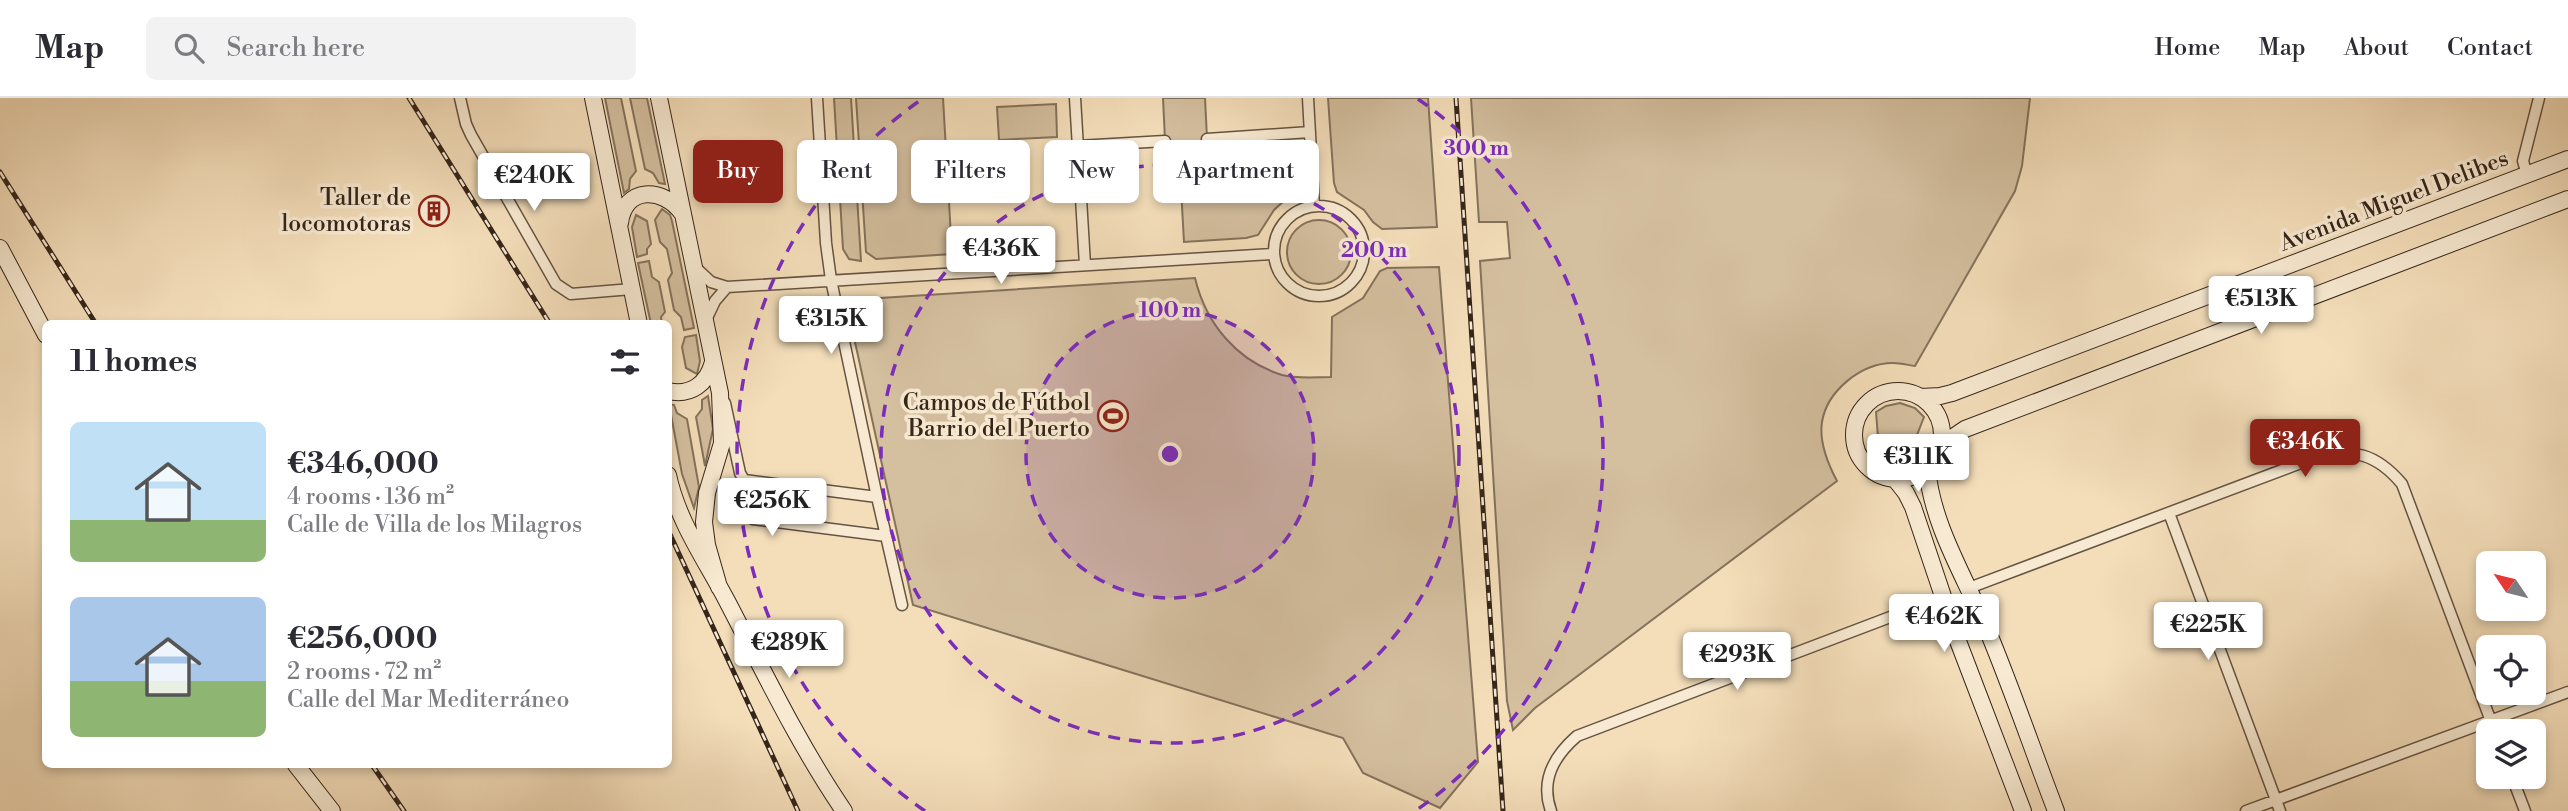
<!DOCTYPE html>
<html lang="en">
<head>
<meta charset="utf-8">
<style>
  :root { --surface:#fff; --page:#f2f2f3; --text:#2b2b33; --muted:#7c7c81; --line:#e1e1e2; --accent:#8f2418 }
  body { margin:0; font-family:"Libre Bodoni",serif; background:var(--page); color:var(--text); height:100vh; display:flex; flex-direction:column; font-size:26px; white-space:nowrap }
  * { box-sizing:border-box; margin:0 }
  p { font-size:23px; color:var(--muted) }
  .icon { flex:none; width:38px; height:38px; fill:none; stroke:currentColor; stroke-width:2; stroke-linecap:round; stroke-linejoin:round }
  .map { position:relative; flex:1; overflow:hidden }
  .sheet { position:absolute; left:42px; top:222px; width:630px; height:448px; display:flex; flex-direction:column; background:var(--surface); border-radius:10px; box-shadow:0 4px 10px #0003 }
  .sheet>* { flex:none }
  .banner { position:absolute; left:693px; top:42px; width:665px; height:63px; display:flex; gap:14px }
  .needle { width:46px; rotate:305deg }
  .tools { position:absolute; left:2476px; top:453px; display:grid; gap:14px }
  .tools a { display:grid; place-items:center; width:70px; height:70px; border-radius:10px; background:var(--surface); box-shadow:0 4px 10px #0003; font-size:35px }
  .price { position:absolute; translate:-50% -60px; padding:0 16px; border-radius:7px; background:#fff; color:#222; font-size:23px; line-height:46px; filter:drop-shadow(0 2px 4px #0008) }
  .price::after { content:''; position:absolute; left:50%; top:42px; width:21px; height:16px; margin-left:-10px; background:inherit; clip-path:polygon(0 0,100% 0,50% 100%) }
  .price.current { background:var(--accent); color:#fff }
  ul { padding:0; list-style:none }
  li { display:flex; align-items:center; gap:21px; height:175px; padding:0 28px }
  li span { display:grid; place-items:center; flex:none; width:196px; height:140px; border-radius:10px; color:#555 }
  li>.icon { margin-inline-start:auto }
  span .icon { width:84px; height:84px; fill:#fffc; stroke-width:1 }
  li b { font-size:30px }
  h2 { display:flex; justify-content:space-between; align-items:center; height:84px; padding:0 28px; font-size:30px }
  .tag { padding:0 24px; border-radius:10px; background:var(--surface); box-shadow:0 4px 10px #0003; font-size:24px; line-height:63px }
  .tag.current { background:var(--accent); color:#fff }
  header { display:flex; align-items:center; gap:42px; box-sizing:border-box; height:98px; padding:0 35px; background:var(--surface); border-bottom:2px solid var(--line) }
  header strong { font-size:33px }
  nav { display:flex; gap:38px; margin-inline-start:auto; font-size:24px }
  .search { width:490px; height:63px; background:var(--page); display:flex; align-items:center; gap:18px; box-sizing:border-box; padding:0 24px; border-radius:10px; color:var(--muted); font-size:26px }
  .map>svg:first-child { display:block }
</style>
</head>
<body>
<header>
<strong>Map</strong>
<div class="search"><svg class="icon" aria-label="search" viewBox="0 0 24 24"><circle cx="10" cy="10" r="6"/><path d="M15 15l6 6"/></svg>Search here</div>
<nav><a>Home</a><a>Map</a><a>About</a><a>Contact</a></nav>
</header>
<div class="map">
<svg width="2568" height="713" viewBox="0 0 2568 713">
  <rect width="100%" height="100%" fill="#f4deba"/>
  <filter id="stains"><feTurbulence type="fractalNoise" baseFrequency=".00286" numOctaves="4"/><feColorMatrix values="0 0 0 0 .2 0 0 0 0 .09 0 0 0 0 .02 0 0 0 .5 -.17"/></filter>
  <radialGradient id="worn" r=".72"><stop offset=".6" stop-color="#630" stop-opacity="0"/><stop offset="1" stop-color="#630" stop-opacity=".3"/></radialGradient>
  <path fill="#d4bf9f" stroke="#84725c" stroke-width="2" d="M605,0H621L636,73L630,81L629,91L624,95Z
    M630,0H647L665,86L659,85L653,75L645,71Z
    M834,0H851L861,163L849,161L843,151Z
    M856,0H943L952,156L876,161L866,154Z
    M1163,0H1205L1208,60L1295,55L1296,92L1274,112L1258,137L1246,140L1184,144L1180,72L1166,63Z
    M1328,0H1428L1437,129L1382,131L1373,124L1364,112L1337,94L1334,85Z
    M1471,0H2030L2022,68L2015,93L1915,268C1908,267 1900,265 1893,265C1861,265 1827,293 1822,324C1819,343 1828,366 1837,383L1535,610L1513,632L1507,603L1480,163L1510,160L1507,124H1479Z
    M1056,6L1057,39L999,42L997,9Z
    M1002,46L1004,76L987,77L985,47Z
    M662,111L670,117L672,123L694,230L684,232L681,219L674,212L668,182L672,175L667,151L660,144L655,122Z
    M636,117L647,123L651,146L647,151V156L637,159L632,129Z
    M1287 154a32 32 0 1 1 64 0a32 32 0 1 1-64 0Z
    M649,163L652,179L659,184L665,214L661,219L662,226H651L638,165Z
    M1439,169L1478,664L1440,710L1363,675L1343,640L913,507L849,217C849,207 854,203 864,201L1195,180C1206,226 1237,263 1282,277C1297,281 1316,279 1331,279L1332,219L1363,200L1380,173L1387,170Z
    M696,237L700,263L697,276L686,270L682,249L685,239Z
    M708,298L713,331L705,368L696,319L702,311V302Z
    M1900,305L1915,310L1924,319L1917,337L1913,366C1904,370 1892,371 1882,366L1884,355L1878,339L1876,314L1886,308Z
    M669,306L674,307L677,315L687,321L699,389L694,410L682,376Z"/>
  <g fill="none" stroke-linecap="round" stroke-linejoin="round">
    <g stroke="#655342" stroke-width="13">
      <path id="street" d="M460,0L466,26L471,37L556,186L571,196L632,191
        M817,0L826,145L831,182L877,399L902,507
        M1075,0L1085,167
        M1308,0L1314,108
        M1207,41L1310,34
        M1078,48L1165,43
        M2527,77L2523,63L2539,0
        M1274 153a45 45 0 1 1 90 0a45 45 0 1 1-90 0Z
        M696,170L711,184L727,189L1273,156
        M705,224L715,203L727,189
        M725,305L740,375L744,382L877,399
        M758,385C740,392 735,411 753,421L886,438
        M2169,415L2280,713
        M1969,490L2314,360C2352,349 2377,356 2402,386L2495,634
        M2512,679L2525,713
        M1551,713C1540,682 1554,658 1577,638L1943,499
        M2246,713L2568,594"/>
    </g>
    <g stroke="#35251a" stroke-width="18">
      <path id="secondary" d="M593,0L639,226
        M659,0L720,295L722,345L707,395L704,424L707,447L719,489
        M620,125C625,88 663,89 682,115
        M0,150L46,237
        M668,293C691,298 707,286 713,264
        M1854 337a44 44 0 1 1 88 0a44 44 0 1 1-88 0Z
        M1921,299L1940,298L1952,295L2568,61
        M1940,348L1965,331L2568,101
        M1927,370C1932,427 1965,479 1987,531C2012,591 2033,653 2056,713
        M668,377C678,424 705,461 727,503C764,574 799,647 844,713
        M1895,381L1906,395L1913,409L1958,543L2023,713
        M296,667L332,713"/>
    </g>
    <use href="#street" stroke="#f8ead2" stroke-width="10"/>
    <use href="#secondary" stroke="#f8ead2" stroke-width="16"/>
    <g stroke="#35251a" stroke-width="5">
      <path id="rail" d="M409,0L550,226
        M1456,0L1503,713
        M0,74L96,226
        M668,432L798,713
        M372,667L404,713"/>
    </g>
    <use href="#rail" stroke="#f8ead2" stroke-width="2.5" stroke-dasharray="8" stroke-linecap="butt"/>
  </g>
  <circle cx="1170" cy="356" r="144" fill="#7b2cbf" fill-opacity=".12"/>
  <g fill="none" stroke="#7b2cbf" stroke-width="3.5" stroke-dasharray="12 9">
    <circle cx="1170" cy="356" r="144"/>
    <circle cx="1170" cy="356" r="289"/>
    <path d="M925 713A433 433 0 0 1 922 1M1418 1A433 433 0 0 1 1415 713"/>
  </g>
  <defs>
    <g id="building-ring" transform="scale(1.575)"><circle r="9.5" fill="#f8ead2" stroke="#8f2418" stroke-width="1.5"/><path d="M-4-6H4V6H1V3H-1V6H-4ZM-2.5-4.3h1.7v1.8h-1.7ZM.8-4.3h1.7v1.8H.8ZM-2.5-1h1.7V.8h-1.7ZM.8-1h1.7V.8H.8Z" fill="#8f2418"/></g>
    <g id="stadium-ring" transform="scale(1.575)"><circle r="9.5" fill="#f8ead2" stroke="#8f2418" stroke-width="1.5"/><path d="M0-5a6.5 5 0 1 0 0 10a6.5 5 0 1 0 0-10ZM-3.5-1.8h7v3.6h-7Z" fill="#8f2418"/></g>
  </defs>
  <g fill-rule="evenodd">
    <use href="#building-ring" x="434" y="113"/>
    <use href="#stadium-ring" x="1113" y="318"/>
  </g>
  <g text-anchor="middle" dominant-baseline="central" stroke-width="7" stroke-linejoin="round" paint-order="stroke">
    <g font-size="23" fill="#35251a" stroke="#f8ead2" text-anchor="end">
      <text x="411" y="100">Taller de<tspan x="411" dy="26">locomotoras</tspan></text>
      <text x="1090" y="305">Campos de Fútbol<tspan x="1090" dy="26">Barrio del Puerto</tspan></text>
    </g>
    <g font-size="23" fill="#35251a" stroke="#f8ead2">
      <text transform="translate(2394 103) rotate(-21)">Avenida Miguel Delibes</text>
    </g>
  </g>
  <circle cx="1170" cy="356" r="10" fill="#7b2cbf" stroke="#f8ead2" stroke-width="3.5"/>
  <g font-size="21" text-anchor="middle" font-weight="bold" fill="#7b2cbf" stroke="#f8ead2" stroke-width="7" stroke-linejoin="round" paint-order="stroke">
    <text x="1476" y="57">300 m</text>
    <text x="1374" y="159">200 m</text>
    <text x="1170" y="219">100 m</text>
  </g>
  <rect width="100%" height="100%" filter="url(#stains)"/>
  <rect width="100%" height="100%" fill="url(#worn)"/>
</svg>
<div class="tools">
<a><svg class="needle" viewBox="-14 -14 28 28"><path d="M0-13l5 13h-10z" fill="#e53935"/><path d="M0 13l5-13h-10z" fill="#7c7c81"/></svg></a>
<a><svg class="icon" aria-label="locate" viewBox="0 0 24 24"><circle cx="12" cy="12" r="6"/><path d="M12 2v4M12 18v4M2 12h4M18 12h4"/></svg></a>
<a><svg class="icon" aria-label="layers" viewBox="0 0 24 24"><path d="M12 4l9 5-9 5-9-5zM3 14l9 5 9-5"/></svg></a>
</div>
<b class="price" style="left:534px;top:115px">€240K</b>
<b class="price" style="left:1001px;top:188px">€436K</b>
<b class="price" style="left:2261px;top:238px">€513K</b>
<b class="price" style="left:831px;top:258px">€315K</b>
<b class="price current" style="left:2305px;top:381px">€346K</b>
<b class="price" style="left:1918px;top:396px">€311K</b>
<b class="price" style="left:772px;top:440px">€256K</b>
<b class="price" style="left:1944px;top:556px">€462K</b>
<b class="price" style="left:2208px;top:564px">€225K</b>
<b class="price" style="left:789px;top:582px">€289K</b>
<b class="price" style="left:1737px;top:594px">€293K</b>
<div class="banner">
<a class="tag current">Buy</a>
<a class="tag">Rent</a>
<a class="tag">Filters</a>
<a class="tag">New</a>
<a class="tag">Apartment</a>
</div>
<section class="sheet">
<h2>11 homes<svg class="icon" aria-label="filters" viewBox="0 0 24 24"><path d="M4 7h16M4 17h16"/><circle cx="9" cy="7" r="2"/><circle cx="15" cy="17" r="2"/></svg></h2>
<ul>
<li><span style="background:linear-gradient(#bfe0f5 70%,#8fb573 0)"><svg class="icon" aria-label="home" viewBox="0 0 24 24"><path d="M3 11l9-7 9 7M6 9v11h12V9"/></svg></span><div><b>€346,000</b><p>4 rooms · 136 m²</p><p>Calle de Villa de los Milagros</p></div></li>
<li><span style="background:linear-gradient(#a9c7e8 60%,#8fb573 0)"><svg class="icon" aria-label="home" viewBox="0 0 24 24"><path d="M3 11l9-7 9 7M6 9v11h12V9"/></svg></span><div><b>€256,000</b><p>2 rooms · 72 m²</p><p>Calle del Mar Mediterráneo</p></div></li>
</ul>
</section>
</div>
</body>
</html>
